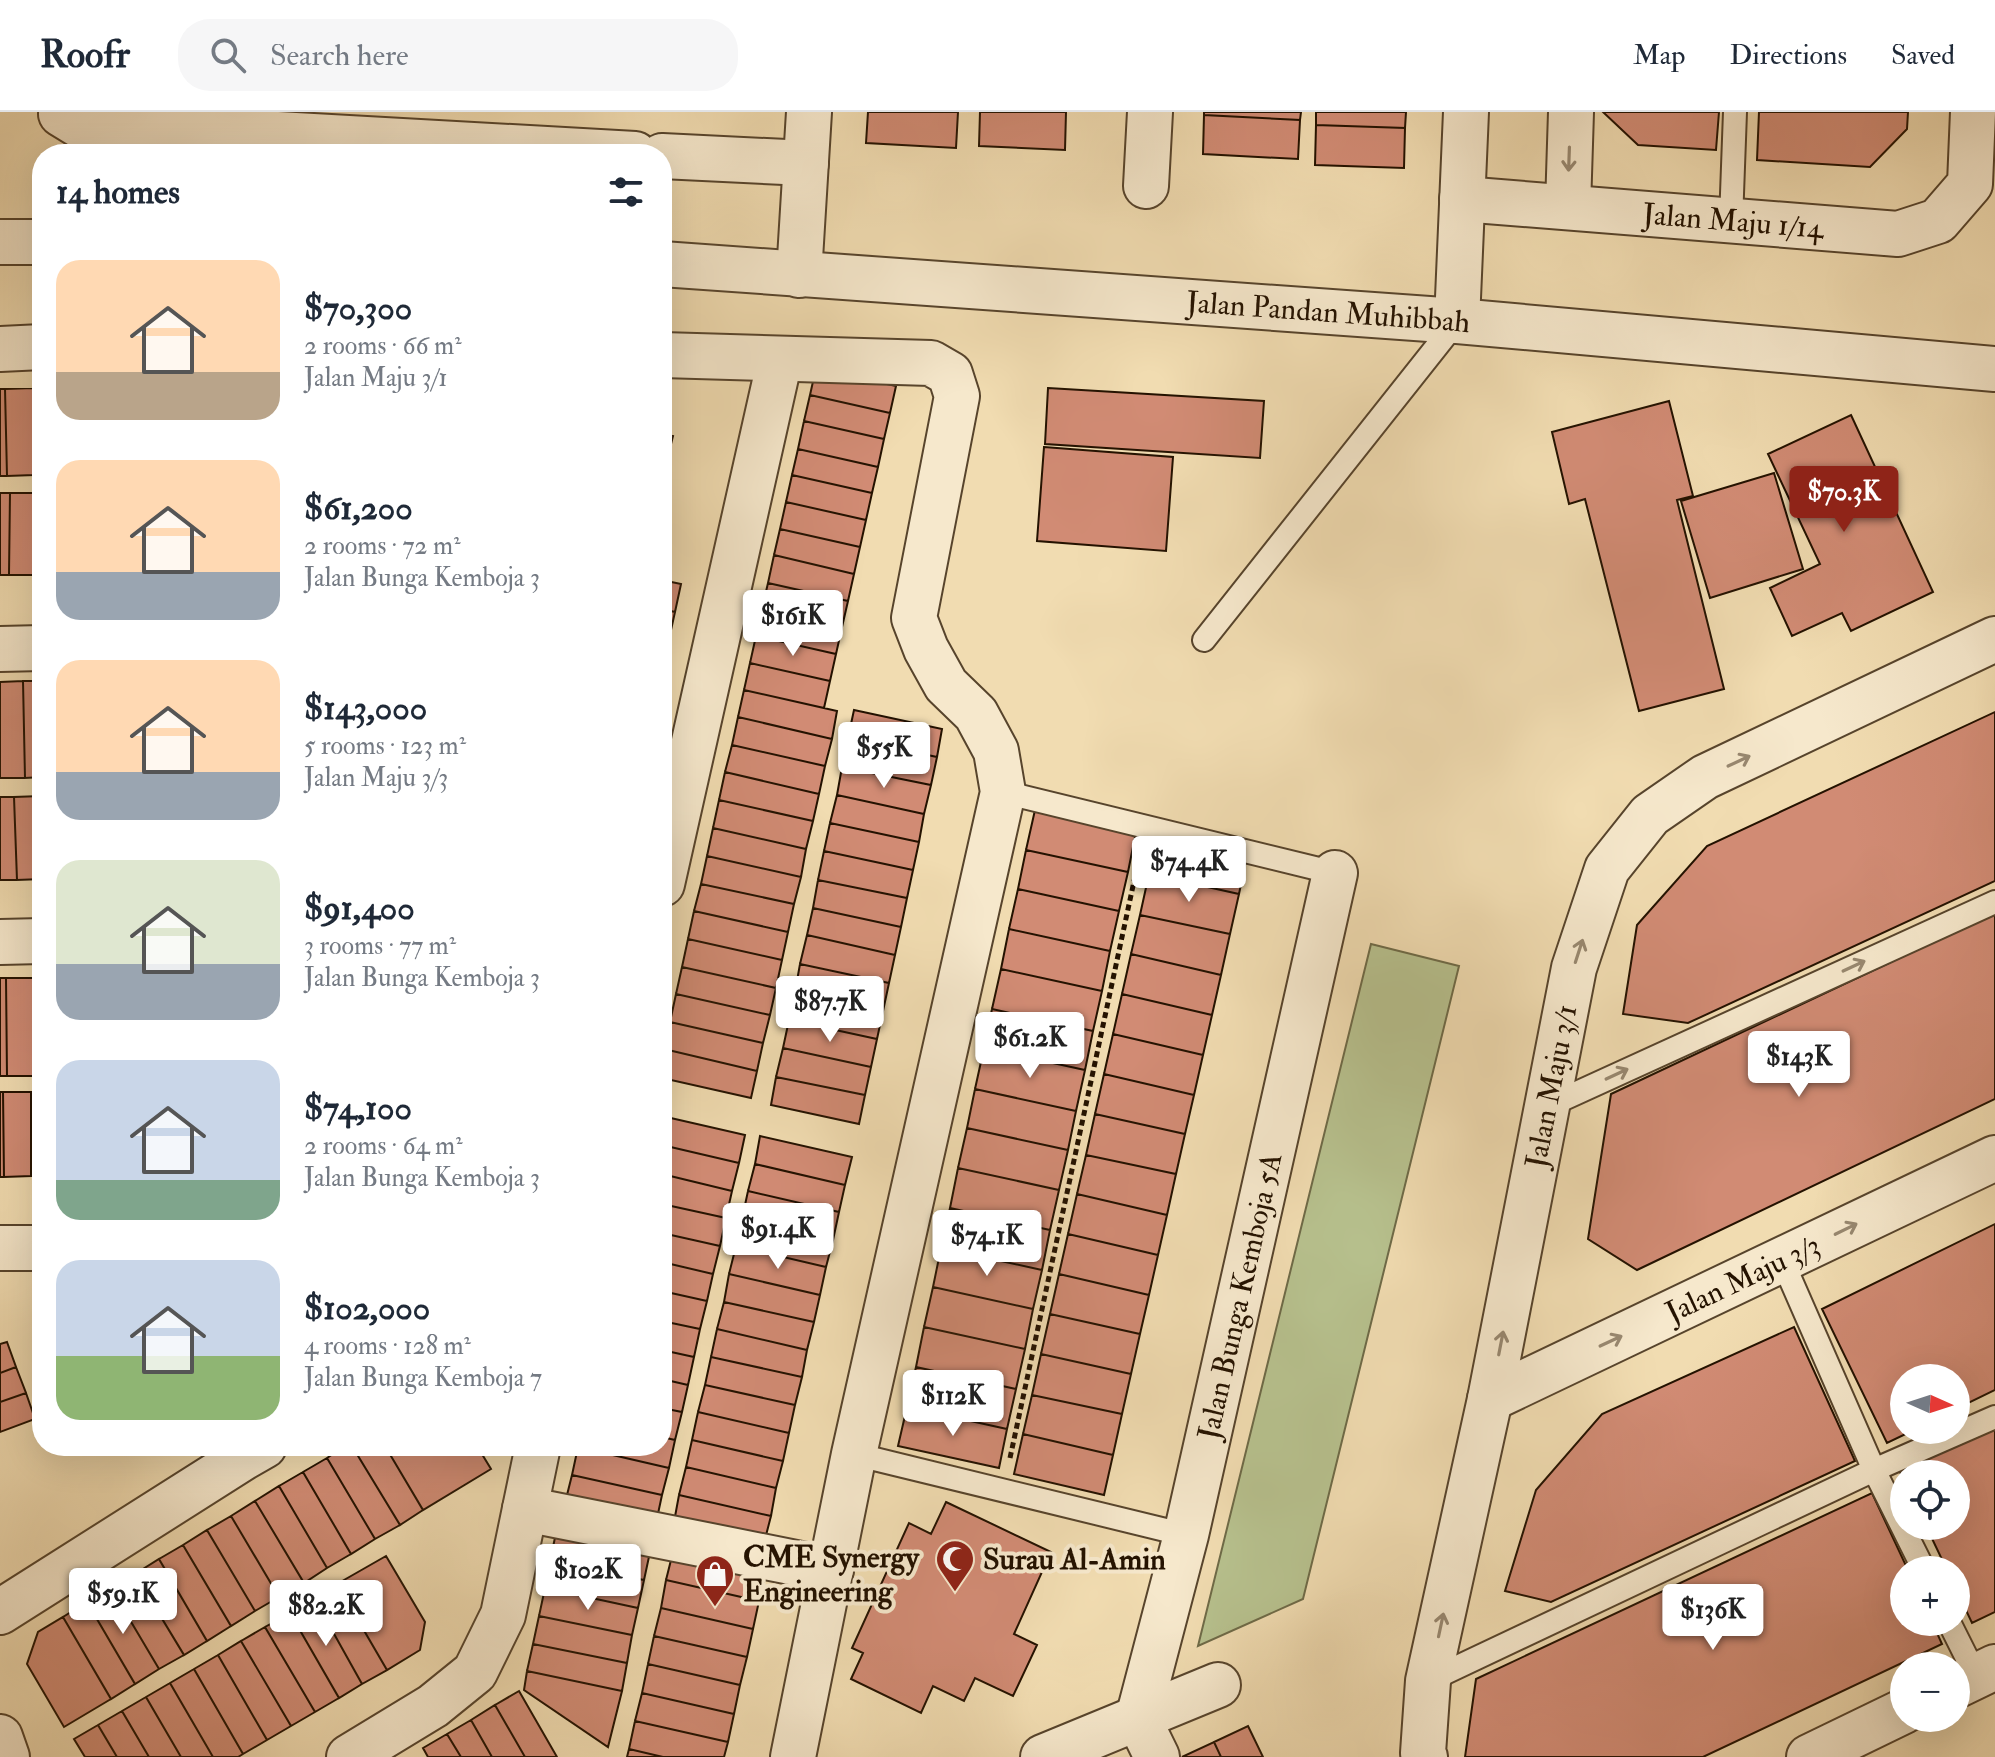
<!DOCTYPE html>
<html lang="en">
<head>
<meta charset="utf-8">
<style>
  :root { --surface:#fff; --page:#f6f6f7; --text:#1f2937; --muted:#747a83; --line:#e0e1e3; --accent:#8f2418 }
  body { margin:0; font-family:"IM FELL Double Pica",serif; background:var(--page); color:var(--text); height:100vh; display:flex; flex-direction:column; font-size:30px; white-space:nowrap }
  * { box-sizing:border-box; margin:0 }
  p { font-size:26px; color:var(--muted) }
  .icon { flex:none; width:44px; height:44px; fill:none; stroke:currentColor; stroke-width:2; stroke-linecap:round; stroke-linejoin:round }
  .map { position:relative; flex:1; overflow:hidden }
  .side { position:absolute; left:32px; top:32px; width:640px; height:1312px; display:flex; flex-direction:column; background:var(--surface); border-radius:32px; box-shadow:0 8px 32px #0002 }
  .side>* { flex:none }
  .needle { width:52px; rotate:93deg }
  .controls { position:absolute; left:1890px; top:1252px; display:grid; gap:16px }
  .controls a { display:grid; place-items:center; width:80px; height:80px; border-radius:50%; background:var(--surface); box-shadow:0 8px 32px #0002; font-size:40px }
  .price { position:absolute; translate:-50% -68px; padding:0 18px; border-radius:8px; background:#fff; color:#222; font-size:26px; line-height:52px; filter:drop-shadow(0 2px 4px #0008) }
  .price::after { content:''; position:absolute; left:50%; top:48px; width:24px; height:18px; margin-left:-12px; background:inherit; clip-path:polygon(0 0,100% 0,50% 100%) }
  .price.current { background:var(--accent); color:#fff }
  ul { padding:0; list-style:none }
  li { display:flex; align-items:center; gap:24px; height:200px; padding:0 24px }
  li span { display:grid; place-items:center; flex:none; width:224px; height:160px; border-radius:24px; color:#555 }
  li>.icon { margin-inline-start:auto }
  span .icon { width:96px; height:96px; fill:#fffc; stroke-width:1 }
  li b { font-size:34px }
  h2 { display:flex; justify-content:space-between; align-items:center; height:96px; padding:0 24px; font-size:34px }
  header { display:flex; align-items:center; gap:48px; box-sizing:border-box; height:112px; padding:0 40px; background:var(--surface); border-bottom:2px solid var(--line) }
  header strong { font-size:38px }
  nav { display:flex; gap:44px; margin-inline-start:auto; font-size:28px }
  .search { width:560px; height:72px; background:var(--page); display:flex; align-items:center; gap:20px; box-sizing:border-box; padding:0 28px; border-radius:32px; color:var(--muted); font-size:30px }
  .map>svg:first-child { display:block }
</style>
</head>
<body>
<header>
<strong>Roofr</strong>
<div class="search"><svg class="icon" aria-label="search" viewBox="0 0 24 24"><circle cx="10" cy="10" r="6"/><path d="M15 15l6 6"/></svg>Search here</div>
<nav><a>Map</a><a>Directions</a><a>Saved</a></nav>
</header>
<div class="map">
<svg width="1995" height="1645" viewBox="0 0 1995 1645">
  <rect width="100%" height="100%" fill="#f1dcb1"/>
  <filter id="stains"><feTurbulence type="fractalNoise" baseFrequency=".0025" numOctaves="4"/><feColorMatrix values="0 0 0 0 .2 0 0 0 0 .09 0 0 0 0 .02 0 0 0 .5 -.17"/></filter>
  <radialGradient id="worn" r=".72"><stop offset=".6" stop-color="#630" stop-opacity="0"/><stop offset="1" stop-color="#630" stop-opacity=".3"/></radialGradient>
  <path fill="#b7c18e" stroke="#6e6a47" stroke-width="2" d="M1371,832L1459,854L1303,1487L1198,1534Z"/>
  <path fill="#d18b74" stroke="#241200" stroke-width="2" d="M868,0H958L956,36L866,31Z
    M980,0H1066L1065,38L979,34Z
    M1204,0H1301L1300,8L1204,3Z
    M1316,0H1406L1405,16L1316,13Z
    M1603,0H1719L1716,38L1638,33Z
    M1759,0H1908L1907,17L1870,55L1757,48Z
    M1204,3L1300,8L1298,47L1203,42Z
    M1316,13L1405,16L1404,56L1315,53Z
    M816,256L896,274L890,301L810,283Z
    M33,276L34,363L7,364L5,277Z
    M33,276H42V363H34Z
    M1048,276L1264,289L1260,346L1045,332Z
    M0,277H5L7,364H0Z
    M810,283L890,301L884,327L804,309Z
    M1669,289L1693,384L1677,388L1724,577L1639,599L1585,387L1569,392L1552,320Z
    M1851,303L1933,480L1851,519L1842,501L1792,524L1770,476L1820,452L1768,342Z
    M804,309L884,327L878,355L798,337Z
    M662,322L673,324L666,352L662,351Z
    M1044,335L1173,345L1166,439L1037,429Z
    M798,337L878,355L872,381L792,363Z
    M1774,361L1803,457L1710,486L1681,389Z
    M792,363L872,381L866,408L786,390Z
    M0,381H10L9,463H0Z
    M10,381H38V463H9Z
    M38,381H42V464L38,463Z
    M786,390L866,408L860,435L780,417Z
    M780,417L860,435L854,462L774,443Z
    M774,443L854,462L848,489L768,471Z
    M662,468L681,472L675,500L662,497Z
    M768,471L848,489L842,515L762,497Z
    M662,497L675,500L669,527L662,525Z
    M762,497L842,515L836,542L756,524Z
    M756,524L836,542L830,569L750,551Z
    M662,525L669,527L662,555Z
    M750,551L830,569L824,596L744,578Z
    M23,569L25,666H0V570Z
    M23,569H42V665L25,666Z
    M744,578L837,599L832,627L738,605Z
    M854,598L942,617L937,645L848,626Z
    M1995,600V769L1688,911L1623,902L1637,813L1707,734Z
    M738,605L832,627L825,654L732,633Z
    M848,626L937,645L931,673L842,655Z
    M732,633L825,654L819,682L725,660Z
    M842,655L931,673L924,702L837,683Z
    M725,660L819,682L813,709L719,688Z
    M837,683L924,702L919,730L830,711Z
    M41,684L42,767L17,768L14,685Z
    M0,685H14L17,768H0Z
    M719,688L813,709L806,737L713,716Z
    M1035,698L1136,720L1128,760L1026,738Z
    M830,711L919,730L913,758L824,739Z
    M713,716L806,737L801,765L707,744Z
    M1158,722L1247,743L1239,782L1149,762Z
    M1026,738L1128,760L1119,799L1018,777Z
    M824,739L913,758L907,786L818,768Z
    M707,744L801,765L794,792L701,772Z
    M1149,762L1239,782L1230,822L1140,803Z
    M818,768L907,786L901,815L813,796Z
    M701,772L794,792L788,820L694,799Z
    M1018,777L1119,799L1110,839L1009,817Z
    M813,796L901,815L895,843L807,823Z
    M694,799L788,820L782,848L688,827Z
    M1995,801V987L1637,1158L1588,1127L1611,982Z
    M1140,803L1230,822L1221,863L1131,842Z
    M1009,817L1110,839L1102,879L1001,857Z
    M807,823L895,843L889,871L800,852Z
    M688,827L782,848L776,876L682,855Z
    M1131,842L1221,863L1212,903L1122,882Z
    M800,852L889,871L883,899L795,880Z
    M682,855L776,876L770,903L676,882Z
    M1001,857L1102,879L1093,919L992,897Z
    M42,865V964H35L34,866Z
    M0,866H6L7,964H0Z
    M6,866H34L35,964H7Z
    M795,880L883,899L877,927L789,908Z
    M676,882L770,903L763,931L670,910Z
    M1122,882L1212,903L1203,943L1113,922Z
    M992,897L1093,919L1085,958L984,936Z
    M789,908L877,927L871,955L783,936Z
    M670,910L763,931L757,959L664,937Z
    M1113,922L1203,943L1194,983L1104,962Z
    M783,936L871,955L865,983L776,965Z
    M984,936L1085,958L1076,999L975,977Z
    M664,937L757,959L751,986L662,966Z
    M1104,962L1194,983L1185,1022L1095,1002Z
    M776,965L865,983L859,1012L771,993Z
    M975,977L1076,999L1068,1038L967,1016Z
    M0,980H3L4,1065H0Z
    M3,980H31V1064L4,1065Z
    M31,980H42V1064H31Z
    M1095,1002L1185,1022L1176,1062L1086,1043Z
    M662,1004L745,1023L739,1051L662,1033Z
    M967,1016L1068,1038L1059,1078L958,1056Z
    M760,1024L852,1045L845,1073L755,1052Z
    M662,1033L739,1051L732,1079L662,1062Z
    M1086,1043L1176,1062L1167,1103L1077,1082Z
    M755,1052L845,1073L839,1100L748,1079Z
    M958,1056L1059,1078L1050,1118L950,1096Z
    M662,1062L732,1079L726,1106L662,1092Z
    M748,1079L839,1100L833,1128L742,1107Z
    M1077,1082L1167,1103L1158,1143L1068,1122Z
    M662,1092L726,1106L720,1134L662,1121Z
    M950,1096L1050,1118L1042,1158L941,1136Z
    M742,1107L833,1128L826,1155L736,1134Z
    M1995,1112V1278L1956,1297V1266H1904V1318H1914L1887,1331L1822,1197Z
    M662,1121L720,1134L713,1162L662,1150Z
    M1068,1122L1158,1143L1149,1183L1059,1162Z
    M736,1134L826,1155L820,1183L729,1162Z
    M941,1136L1042,1158L1033,1197L933,1175Z
    M662,1150L713,1162L707,1189L662,1179Z
    M729,1162L820,1183L814,1210L724,1190Z
    M1059,1162L1149,1183L1140,1222L1050,1202Z
    M933,1175L1033,1197L1025,1237L924,1215Z
    M662,1179L707,1189L700,1217L662,1209Z
    M724,1190L814,1210L807,1238L717,1217Z
    M1050,1202L1140,1222L1131,1262L1041,1242Z
    M662,1209L700,1217L694,1245L662,1238Z
    M924,1215L1025,1237L1016,1277L916,1255Z
    M1794,1215L1855,1349L1551,1490L1505,1479L1536,1378L1602,1302Z
    M717,1217L807,1238L802,1265L711,1245Z
    M7,1230L16,1255L0,1261V1232Z
    M662,1238L694,1245L688,1273L662,1267Z
    M1041,1242L1131,1262L1122,1302L1032,1283Z
    M711,1245L802,1265L795,1293L705,1273Z
    M16,1255L26,1281L0,1290V1261Z
    M916,1255L1016,1277L1007,1317L907,1295Z
    M662,1267L688,1273L682,1300L662,1296Z
    M705,1273L795,1293L789,1321L698,1300Z
    M26,1281L35,1307L0,1320V1290Z
    M1032,1283L1122,1302L1113,1343L1023,1322Z
    M907,1295L1007,1317L999,1356L898,1334Z
    M662,1296L682,1300L675,1328L662,1325Z
    M698,1300L789,1321L783,1349L692,1328Z
    M1995,1312V1500L1972,1511L1956,1477V1458H1947L1926,1414H1956V1362H1904V1368L1899,1358Z
    M1023,1322L1113,1343L1104,1383L1014,1362Z
    M662,1325L675,1328L669,1356L578,1335L662,1334Z
    M692,1328L783,1349L776,1376L686,1355Z
    M345,1334H352L400,1413L375,1427L327,1346Z
    M352,1334H385L423,1398L400,1413Z
    M385,1334H477L491,1357L423,1398Z
    M578,1335L669,1356L662,1383L572,1363Z
    M327,1346L375,1427L351,1442L303,1360Z
    M686,1355L776,1376L771,1404L679,1383Z
    M303,1360L351,1442L327,1456L279,1374Z
    M572,1363L662,1383L656,1411L565,1391Z
    M279,1374L327,1456L304,1471L255,1389Z
    M1872,1381L1908,1458H1904V1510H1932L1942,1532L1703,1645H1465L1476,1567Z
    M679,1383L771,1404L764,1431L674,1410Z
    M255,1389L304,1471L279,1485L231,1404Z
    M946,1390L1051,1440L1014,1522L1037,1533L1013,1584L975,1566L964,1589L933,1574L921,1601L851,1567L863,1541L852,1536L909,1411L931,1422Z
    M231,1404L279,1485L255,1499L207,1418Z
    M207,1418L255,1499L231,1514L183,1433Z
    M556,1421L650,1440L644,1468L550,1449Z
    M183,1433L231,1514L207,1529L159,1447Z
    M673,1440L766,1461L759,1489L666,1468Z
    M386,1444L425,1510L420,1538L387,1558L337,1472Z
    M159,1447L207,1529L184,1543L135,1462Z
    M550,1449L644,1468L638,1496L545,1476Z
    M135,1462L184,1543L159,1557L111,1476Z
    M666,1468L759,1489L753,1517L661,1496Z
    M337,1472L387,1558L362,1572L314,1486Z
    M111,1476L159,1557L135,1572L87,1490Z
    M545,1476L638,1496L632,1523L539,1504Z
    M314,1486L362,1572L339,1586L290,1501Z
    M87,1490L135,1572L111,1587L63,1505Z
    M661,1496L753,1517L747,1545L654,1524Z
    M290,1501L339,1586L315,1600L265,1515Z
    M539,1504L632,1523L627,1551L533,1532Z
    M63,1505L111,1587L64,1615L27,1552L38,1520Z
    M265,1515L315,1600L291,1614L241,1529Z
    M654,1524L747,1545L740,1573L648,1552Z
    M241,1529L291,1614L267,1628L218,1543Z
    M533,1532L627,1551L622,1579L527,1559Z
    M218,1543L267,1628L243,1642L194,1557Z
    M648,1552L740,1573L734,1602L642,1581Z
    M194,1557L243,1642L238,1645H213L170,1571Z
    M527,1559L622,1579L608,1635L524,1578Z
    M170,1571L213,1645H181L146,1585Z
    M519,1579L557,1645H525L495,1593Z
    M642,1581L734,1602L728,1630L635,1609Z
    M146,1585L181,1645H149L122,1599Z
    M495,1593L525,1645H492L471,1608Z
    M122,1599L149,1645H117L98,1613Z
    M471,1608L492,1645H461L447,1622Z
    M635,1609L728,1630L724,1645H663L629,1637Z
    M98,1613L117,1645H85L74,1627Z
    M1248,1614L1263,1645H1221L1214,1630Z
    M447,1622L461,1645H428L423,1636Z
    M1214,1630L1221,1645H1182Z
    M629,1637L663,1645H627Z"/>
  <g fill="none" stroke-linecap="round" stroke-linejoin="round">
    <g stroke="#57442c" stroke-width="26">
      <path id="service" d="M1731,109L1735,0
        M1204,528L1457,209
        M1003,680L1335,761
        M1546,995L1995,790
        M1782,1148L1874,1358L1924,1458
        M854,1342L1186,1423
        M1949,1510L1976,1564
        M1428,1569L1874,1358L1995,1305"/>
    </g>
    <g stroke="#57442c" stroke-width="48">
      <g id="minor">
        <path d="M61,2L92,21L242,20L635,42"/>
        <path d="M662,44L806,51"/>
        <path d="M1146,74L1150,0"/>
        <path id="s1" d="M1462,87L1898,122L1938,109L1970,72L1973,0"/>
        <path d="M1568,95L1571,0"/>
        <path d="M799,163L809,0"/>
        <path d="M1457,209L1466,0"/>
        <path d="M0,237L42,235"/>
        <path d="M662,243L931,251L950,262L957,284L914,506L926,537L946,573L976,602L996,639L1003,680L854,1342L793,1645"/>
        <path d="M0,537L42,536"/>
        <path d="M662,772L780,247"/>
        <path d="M0,830L42,829"/>
        <path d="M0,1136H42"/>
        <path id="s2" d="M1490,1287L1995,1046"/>
        <path d="M525,1397L831,1458"/>
        <path d="M0,1500L243,1346L264,1334"/>
        <path d="M1956,1574L1995,1555"/>
        <path id="s3" d="M1138,1606L1186,1423L1335,761"/>
        <path d="M1138,1606L1157,1645"/>
        <path d="M0,1625L7,1645"/>
        <path d="M349,1645L433,1594L475,1560L503,1503L538,1334"/>
        <path d="M1043,1645L1218,1573"/>
        <path id="s4" d="M1425,1645L1423,1641L1428,1569L1490,1287L1574,856L1607,757L1650,703L1705,665L1995,527"/>
        <path d="M1809,1645L1904,1599"/>
      </g>
    </g>
    <g stroke="#57442c" stroke-width="48">
      <g id="tertiary">
        <path d="M0,130H42"/>
        <path id="s5" d="M662,152L1457,209L1995,257"/>
      </g>
    </g>
    <path stroke="#241200" stroke-width="5" stroke-dasharray="6 4" stroke-linecap="butt" d="M1010,1346L1139,746"/>
    <use href="#service" stroke="#f6e8cc" stroke-width="22"/>
    <use href="#minor" stroke="#f6e8cc" stroke-width="44"/>
    <use href="#tertiary" stroke="#f6e8cc" stroke-width="44"/>
  </g>
  <defs><path id="oneway-shaft" d="M-6 0H5M1.5-3L5.5 0L1.5 3" fill="none" stroke-width="1.6" stroke-linecap="round" stroke-linejoin="round" transform="scale(2)"/></defs>
  <g stroke="#988870">
    <use href="#oneway-shaft" transform="translate(1569 47) rotate(92)"/>
    <use href="#oneway-shaft" transform="translate(1739 649) rotate(-25)"/>
    <use href="#oneway-shaft" transform="translate(1579 839) rotate(-72)"/>
    <use href="#oneway-shaft" transform="translate(1854 854) rotate(-25)"/>
    <use href="#oneway-shaft" transform="translate(1617 962) rotate(-25)"/>
    <use href="#oneway-shaft" transform="translate(1846 1117) rotate(-26)"/>
    <use href="#oneway-shaft" transform="translate(1611 1229) rotate(-25)"/>
    <use href="#oneway-shaft" transform="translate(1501 1231) rotate(-79)"/>
    <use href="#oneway-shaft" transform="translate(1441 1513) rotate(-78)"/>
  </g>
  <defs>
    <g id="mosque-pin" transform="scale(2)"><path d="M0 17L-7.5 6A9.5 9.5 0 1 1 7.5 6Z" fill="#8f2418" stroke="#f6e8cc"/><path d="M3.5-4.9A6 6 0 1 0 3.5 4.9A5 5 0 1 1 3.5-4.9Z" fill="#fff"/></g>
    <g id="shop-pin" transform="scale(2)"><path d="M0 17L-7.5 6A9.5 9.5 0 1 1 7.5 6Z" fill="#8f2418" stroke="#f6e8cc"/><path d="M-5-2.5h2.3a2.7 3.5 0 0 1 5.4 0H5L5.5 6h-11ZM-1.5-2.5h3a1.5 2.3 0 0 0-3 0Z" fill="#fff"/></g>
  </defs>
  <g fill-rule="evenodd">
    <use href="#mosque-pin" x="955" y="1447"/>
    <use href="#shop-pin" x="715" y="1462"/>
  </g>
  <g text-anchor="middle" dominant-baseline="central" stroke-width="8" stroke-linejoin="round" paint-order="stroke">
    <g font-size="30" fill="#241200" stroke="#f6e8cc">
      <text stroke="none"><textPath href="#s1" startOffset="272">Jalan Maju 1/14</textPath></text>
      <text stroke="none"><textPath href="#s5" startOffset="668">Jalan Pandan Muhibbah</textPath></text>
      <text stroke="none"><textPath href="#s4" startOffset="684">Jalan Maju 3/1</textPath></text>
      <text stroke="none"><textPath href="#s2" startOffset="280">Jalan Maju 3/3</textPath></text>
      <text stroke="none"><textPath href="#s3" startOffset="434">Jalan Bunga Kemboja 5A</textPath></text>
    </g>
    <g font-size="30" font-weight="bold" fill="#241200" stroke="#f6e8cc" text-anchor="start">
      <text x="743" y="1445">CME Synergy<tspan x="743" dy="34">Engineering</tspan></text>
      <text x="983" y="1447">Surau Al-Amin</text>
    </g>
  </g>
  <rect width="100%" height="100%" filter="url(#stains)"/>
  <rect width="100%" height="100%" fill="url(#worn)"/>
</svg>
<div class="controls">
<a><svg class="needle" viewBox="-14 -14 28 28"><path d="M0-13l5 13h-10z" fill="#e53935"/><path d="M0 13l5-13h-10z" fill="#747a83"/></svg></a>
<a><svg class="icon" aria-label="locate" viewBox="0 0 24 24"><circle cx="12" cy="12" r="6"/><path d="M12 2v4M12 18v4M2 12h4M18 12h4"/></svg></a>
<a>+</a>
<a>−</a>
</div>
<b class="price current" style="left:1844px;top:422px">$70.3K</b>
<b class="price" style="left:793px;top:546px">$161K</b>
<b class="price" style="left:884px;top:678px">$55K</b>
<b class="price" style="left:1189px;top:792px">$74.4K</b>
<b class="price" style="left:830px;top:932px">$87.7K</b>
<b class="price" style="left:1030px;top:968px">$61.2K</b>
<b class="price" style="left:1799px;top:987px">$143K</b>
<b class="price" style="left:778px;top:1159px">$91.4K</b>
<b class="price" style="left:987px;top:1166px">$74.1K</b>
<b class="price" style="left:953px;top:1326px">$112K</b>
<b class="price" style="left:588px;top:1500px">$102K</b>
<b class="price" style="left:123px;top:1524px">$59.1K</b>
<b class="price" style="left:326px;top:1536px">$82.2K</b>
<b class="price" style="left:1713px;top:1540px">$136K</b>
<section class="side">
<h2>14 homes<svg class="icon" aria-label="filters" viewBox="0 0 24 24"><path d="M4 7h16M4 17h16"/><circle cx="9" cy="7" r="2"/><circle cx="15" cy="17" r="2"/></svg></h2>
<ul>
<li><span style="background:linear-gradient(#ffd9b3 70%,#b9a48a 0)"><svg class="icon" aria-label="home" viewBox="0 0 24 24"><path d="M3 11l9-7 9 7M6 9v11h12V9"/></svg></span><div><b>$70,300</b><p>2 rooms · 66 m²</p><p>Jalan Maju 3/1</p></div></li>
<li><span style="background:linear-gradient(#ffd9b3 70%,#9aa5b1 0)"><svg class="icon" aria-label="home" viewBox="0 0 24 24"><path d="M3 11l9-7 9 7M6 9v11h12V9"/></svg></span><div><b>$61,200</b><p>2 rooms · 72 m²</p><p>Jalan Bunga Kemboja 3</p></div></li>
<li><span style="background:linear-gradient(#ffd9b3 70%,#9aa5b1 0)"><svg class="icon" aria-label="home" viewBox="0 0 24 24"><path d="M3 11l9-7 9 7M6 9v11h12V9"/></svg></span><div><b>$143,000</b><p>5 rooms · 123 m²</p><p>Jalan Maju 3/3</p></div></li>
<li><span style="background:linear-gradient(#dfe7d0 65%,#9aa5b1 0)"><svg class="icon" aria-label="home" viewBox="0 0 24 24"><path d="M3 11l9-7 9 7M6 9v11h12V9"/></svg></span><div><b>$91,400</b><p>3 rooms · 77 m²</p><p>Jalan Bunga Kemboja 3</p></div></li>
<li><span style="background:linear-gradient(#c9d6e8 75%,#7fa58c 0)"><svg class="icon" aria-label="home" viewBox="0 0 24 24"><path d="M3 11l9-7 9 7M6 9v11h12V9"/></svg></span><div><b>$74,100</b><p>2 rooms · 64 m²</p><p>Jalan Bunga Kemboja 3</p></div></li>
<li><span style="background:linear-gradient(#c9d6e8 60%,#8fb573 0)"><svg class="icon" aria-label="home" viewBox="0 0 24 24"><path d="M3 11l9-7 9 7M6 9v11h12V9"/></svg></span><div><b>$102,000</b><p>4 rooms · 128 m²</p><p>Jalan Bunga Kemboja 7</p></div></li>
</ul>
</section>
</div>
</body>
</html>
